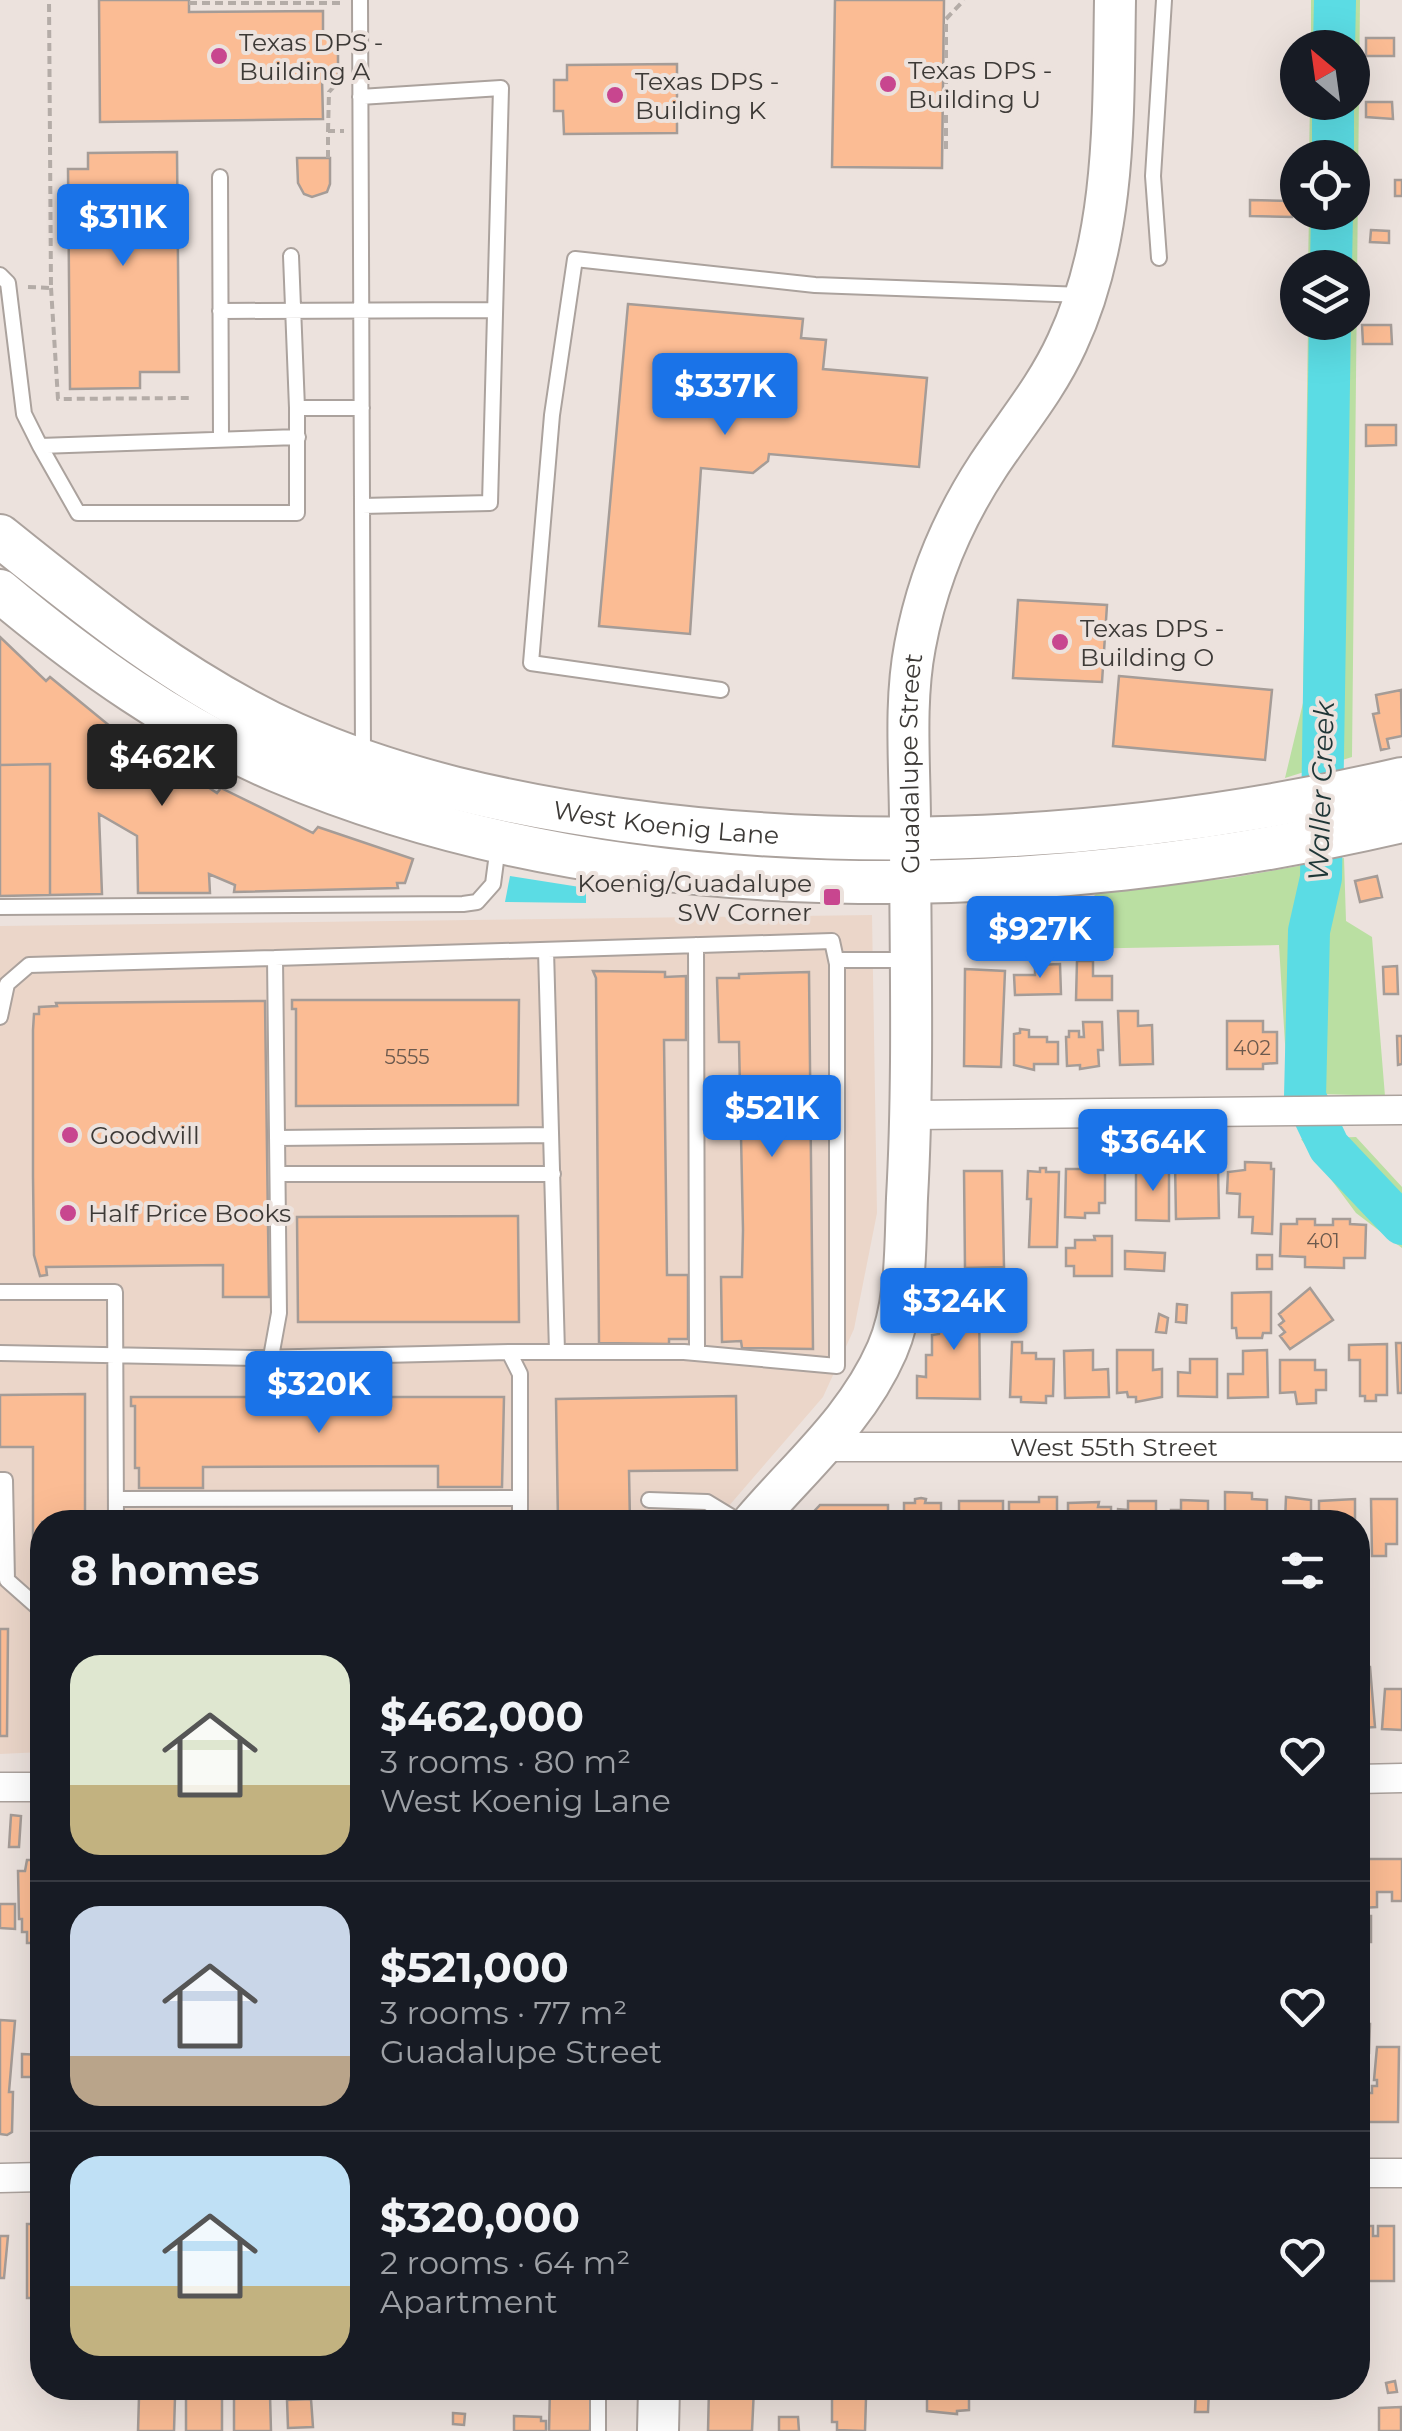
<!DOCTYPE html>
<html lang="en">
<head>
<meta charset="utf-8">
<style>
  :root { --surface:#171b24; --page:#242831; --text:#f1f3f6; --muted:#9ea1a6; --line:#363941; --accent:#1a73e8 }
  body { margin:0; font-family:Montserrat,sans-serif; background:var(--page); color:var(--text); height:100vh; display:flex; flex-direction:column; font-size:38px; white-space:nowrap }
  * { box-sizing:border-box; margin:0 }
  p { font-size:32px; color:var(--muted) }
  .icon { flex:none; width:55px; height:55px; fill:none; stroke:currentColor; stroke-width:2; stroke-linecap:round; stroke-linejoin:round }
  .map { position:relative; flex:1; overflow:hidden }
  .panel { position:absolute; left:30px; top:1510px; width:1340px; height:890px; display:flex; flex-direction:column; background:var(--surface); border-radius:40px; box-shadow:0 10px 40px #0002 }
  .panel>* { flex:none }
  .needle { width:65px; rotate:331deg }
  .controls { position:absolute; left:1280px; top:30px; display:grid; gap:20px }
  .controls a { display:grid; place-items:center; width:90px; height:90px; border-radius:50%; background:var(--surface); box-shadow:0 10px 40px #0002; font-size:50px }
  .price { position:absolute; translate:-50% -85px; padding:0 22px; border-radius:10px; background:var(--accent); color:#fff; font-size:32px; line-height:65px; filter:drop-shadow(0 2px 5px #0008) }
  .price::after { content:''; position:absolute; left:50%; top:60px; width:30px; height:22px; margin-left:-15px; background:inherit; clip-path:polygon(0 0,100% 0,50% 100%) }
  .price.active { background:#222; color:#fff }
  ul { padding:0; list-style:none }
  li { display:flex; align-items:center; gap:30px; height:250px; padding:0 40px }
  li+li { border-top:2px solid var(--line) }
  li span { display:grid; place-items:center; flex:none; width:280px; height:200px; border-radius:30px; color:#555 }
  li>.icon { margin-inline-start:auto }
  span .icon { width:120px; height:120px; fill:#fffc; stroke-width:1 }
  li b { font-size:42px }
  h2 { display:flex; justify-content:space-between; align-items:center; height:120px; padding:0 40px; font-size:42px }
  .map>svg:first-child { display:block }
</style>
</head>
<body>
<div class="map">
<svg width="1402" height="2431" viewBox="0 0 1402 2431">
  <rect width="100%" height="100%" fill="#ece2dd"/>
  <path fill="#ebd6c9" d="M872,915L877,1213L854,1329L823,1397L715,1522H42V1752L0,1754V926Z"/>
  <path fill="#badfa2" d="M1311,0H1360L1352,757L1285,778L1303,703L1308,323L1352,322V268L1308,267L1309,213L1352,212V158L1309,157L1310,103L1352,102V48L1311,47Z
    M1344,858L1346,921L1372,937L1385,1096L1288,1093L1279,945L1012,950L1013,917L1074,916L1100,890L1225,879Z
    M1356,1137L1402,1187V1248L1356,1213L1301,1139Z"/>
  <path fill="#5bdce4" d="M510,876L586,888V903L505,902Z"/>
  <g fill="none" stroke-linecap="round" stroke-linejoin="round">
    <path stroke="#5bdce4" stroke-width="42" d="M1334,48L1335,0
      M1333,158V102
      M1331,268L1332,212
      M1330,322L1321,878L1309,931L1305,1097L1329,1147L1402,1224"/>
  </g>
  <path fill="#fbbc94" stroke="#a59c97" stroke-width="2.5" d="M99,0H189V12L323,11V35H338V77L322,78L323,119L100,122Z
    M835,0H944L942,168L832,167Z
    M1366,38H1394V56H1366Z
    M677,64V133L564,134L563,111H554V80H567V65Z
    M1366,102H1392L1393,119L1366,117Z
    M177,152L179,372H140V388L70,389L68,169H88V153Z
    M297,158H330V184L327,192L312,197L304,194L298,183Z
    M1395,180H1402V196H1395Z
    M1250,200L1292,201V217L1250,216Z
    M1371,230L1389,231V243L1370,242Z
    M628,304L803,319L801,338L826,340L823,369L927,378L919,467L769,454L768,461L753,473L701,468L690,634L599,626Z
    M1362,325H1391L1392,344H1363Z
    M1366,425H1396V445L1366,446Z
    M1018,600L1107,605L1102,682L1013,678Z
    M0,637L46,681L50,677L128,741L133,737L217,793L221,788L313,833L318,827L413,859L405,883H397L398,888L234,892L235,885L209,874L210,893H138L137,836L99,814L102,894L50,895V764L0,765Z
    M1119,676L1272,690L1265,760L1113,746Z
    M1401,690L1402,736L1387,739L1389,748L1381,750L1373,714L1379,713L1376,695Z
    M50,764V895L0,896V765Z
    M1377,876L1382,897L1360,902L1355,881Z
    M1077,961H1093V976H1112V1000H1076Z
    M1060,964L1061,994L1015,995L1014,975H1035V965Z
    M1397,966L1398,994H1384L1383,967Z
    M965,969L1005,971L1001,1067L964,1066Z
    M593,971L665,972V977L686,976V1040H664L667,1275H688V1339H669V1344L599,1343L596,978Z
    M809,972L813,1349L742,1348L741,1341L722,1342L721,1277H742L743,1230L739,1042H719L717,978H739V974Z
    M292,1000H519L518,1105L296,1106V1009H292Z
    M265,1001L269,1297H223V1265L46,1267L47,1275L40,1276L34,1255L33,1177V1030L34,1014H39V1007L57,1006L56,1003Z
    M1118,1011H1138V1026L1152,1025L1153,1064L1120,1065Z
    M1227,1021H1263V1032H1277V1063L1263,1064V1069H1227Z
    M1083,1022H1102L1103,1050H1098L1099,1066L1080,1069V1065L1067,1066L1066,1037H1069V1031H1079V1037H1084Z
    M1020,1029L1029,1030V1037H1047V1042H1058V1064H1034V1070L1014,1065V1034L1020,1033Z
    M1397,1036H1402V1064L1398,1065Z
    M1175,1162H1195V1165H1207V1168H1218L1219,1218L1176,1219Z
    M1245,1162L1271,1163V1169H1274L1272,1234L1252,1233L1253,1217H1239L1240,1194L1227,1193L1228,1172L1245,1170Z
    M1147,1166L1169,1170V1221L1136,1220V1169H1147Z
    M1040,1168H1046V1172H1059L1057,1247H1029L1031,1199H1027L1028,1171L1040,1172Z
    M1066,1169H1105V1203H1099V1213H1085V1218L1065,1217Z
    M964,1171H1002L1004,1267L965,1268Z
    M518,1216L519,1322H298L297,1217Z
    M1297,1219H1315V1225H1333V1219H1350V1224L1366,1225L1365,1258H1344V1268L1305,1267V1257L1280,1256L1281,1224H1297Z
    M1094,1236H1112V1276H1074V1266H1066V1248H1075V1240H1095Z
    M1125,1251L1165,1253L1164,1271L1125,1269Z
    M1257,1255H1272V1269H1257Z
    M1310,1288L1333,1320L1290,1349L1280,1336L1285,1332L1279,1325L1284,1321L1279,1314Z
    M1271,1292V1333H1263L1262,1338H1237L1236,1328H1232V1293Z
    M943,1296H979L980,1399L917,1398V1376L926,1377V1355H932V1335L939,1334Z
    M1177,1304L1187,1305L1186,1323L1176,1322Z
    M1159,1314L1168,1318L1166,1333L1156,1332Z
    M1012,1342H1022V1353H1036V1359H1054L1053,1396H1046V1403L1021,1402V1397H1010Z
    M1396,1343H1402V1393H1398Z
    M1387,1344V1395H1376V1401H1365V1396H1360V1360H1349V1345Z
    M1093,1350V1370L1108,1369L1109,1397L1065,1398L1064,1351Z
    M1117,1350H1153V1370L1162,1369V1397L1136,1402V1397H1128L1127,1392L1117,1393Z
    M1267,1350L1268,1397L1228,1398V1374H1243V1351Z
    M1190,1359H1217V1397L1178,1396V1372L1190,1373Z
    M1280,1360H1315V1370H1326V1390H1316V1403L1297,1404L1295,1392L1280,1393Z
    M85,1394V1522H42V1584H33V1447H0V1395Z
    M736,1396L737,1470L629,1471L630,1522H558L556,1399Z
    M131,1397H504L502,1487H438V1466L203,1467V1488H139V1468H135V1406H131Z
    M1225,1492L1252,1493V1499L1267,1500V1522H1225Z
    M1039,1497H1057V1522H1009V1502H1039Z
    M1286,1497L1311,1500V1522H1285Z
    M921,1498L926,1499L925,1503H941V1522H904V1503H915V1499Z
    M1355,1499V1522H1319V1501Z
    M1371,1499H1397V1544H1386V1556H1372Z
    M1181,1500L1208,1501V1522H1171V1510H1181Z
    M959,1501H1003V1522H959Z
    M1128,1501H1156V1522H1117L1118,1509L1128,1510Z
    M1099,1502L1098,1507H1111V1522H1068V1503Z
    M820,1505H888V1522H804Z
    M437,1514H501V1522H437Z
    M139,1515H203V1522H139Z
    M0,1629H8L7,1736H0Z
    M1358,1667H1370L1375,1727L1358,1728Z
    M1385,1689H1402V1730L1382,1729Z
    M11,1815L21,1816L19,1847H9Z
    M1361,1859H1402V1901H1392V1892H1377V1907L1361,1908V1888H1358Z
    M27,1860H42V1943H27V1932H22V1919H19L18,1871H25Z
    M0,1904H15V1929L0,1928Z
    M1358,1916H1371V1942H1358Z
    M0,2020L15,2021L9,2092H13L12,2132L7,2135L0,2134Z
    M1358,2024H1370L1369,2053H1358Z
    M1377,2047H1399L1398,2122H1368V2139H1358V2093H1372V2086H1377V2080H1374Z
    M22,2054L42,2055V2077H22Z
    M37,2094H42V2137H39L37,2131Z
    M27,2224H42V2298H27Z
    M1358,2226H1373V2236H1378V2226H1394V2281H1358Z
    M0,2236H8L4,2278H0Z
    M1358,2327H1365V2353L1358,2354Z
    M1395,2381L1397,2392L1388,2393L1386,2383Z
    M550,2388H591L590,2431H549Z
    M709,2388H754L752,2431H708Z
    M927,2388H969V2410L957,2411V2414L927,2411Z
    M1196,2388H1209L1208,2412H1195Z
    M1305,2388H1314V2398H1305Z
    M186,2395H222V2431H186Z
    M270,2395L271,2431H234V2396Z
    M139,2397H175L174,2431H138Z
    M832,2397L866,2398L865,2431L837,2430V2422H832Z
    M311,2399L313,2427L288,2428L287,2400Z
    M1401,2407V2431H1379V2408Z
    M453,2413L465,2414L464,2425L453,2424Z
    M514,2416L541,2417V2421H546V2431H514Z
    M779,2417H798L799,2431H779Z"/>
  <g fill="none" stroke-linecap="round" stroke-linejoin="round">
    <g stroke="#aba29d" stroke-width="18">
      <path id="lane" d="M360,0L363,754
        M360,97L501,88L490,503L362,506
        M220,177L221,439
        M1159,258L1153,176L1164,0
        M0,275L8,283L24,414L40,446L298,437
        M220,311L494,310
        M297,408H362
        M40,446L78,513H297V408L291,256
        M721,690L531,663L552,415L575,259L815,285L1083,295
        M0,907L463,904L477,902L493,884L498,846
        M696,945L697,1353
        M546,950L557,1352
        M275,958L832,941L837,964V1366L684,1352H509
        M836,960H905
        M0,1017L7,984L29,965L275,958L279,1313L271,1357
        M277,1138L551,1135
        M278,1174H553
        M0,1292H115L116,1522
        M0,1353L257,1358L509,1352L520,1374V1522
        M0,1480H5L7,1580L42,1611
        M116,1499L520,1498
        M649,1500L707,1502L740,1522
        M598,2388V2431"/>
    </g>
    <g stroke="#aba29d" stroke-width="31">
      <g id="street">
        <path d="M912,1115L1402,1110"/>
        <path id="s1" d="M824,1447H1402"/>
        <path d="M1358,1779L1402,1778"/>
        <path d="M0,1787H42"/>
        <path d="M1358,2173H1402"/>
        <path d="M0,2178L42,2177"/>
      </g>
    </g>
    <g stroke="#aba29d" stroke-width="44">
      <g id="secondary">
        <path id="s2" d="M753,1522C800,1467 857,1419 887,1350C907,1304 905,1248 907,1198C914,1073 910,949 910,824C910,766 904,703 915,646C927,581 952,521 988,466C1015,425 1046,389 1067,343C1117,236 1113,115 1115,0"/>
        <path d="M658,2431L659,2388"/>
      </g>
    </g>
    <g stroke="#aba29d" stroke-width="46">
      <g id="primary">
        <path id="s3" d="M0,536C92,610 185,685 294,734C398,780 509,804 622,820C882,856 1147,838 1402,779"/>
        <path d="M0,591C85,662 176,727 278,771C621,916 1045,904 1402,821"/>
      </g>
    </g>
    <path stroke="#b4aca7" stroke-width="4" stroke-dasharray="8 5" stroke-linecap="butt" d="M189,3H340
      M328,131L329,92L340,80
      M946,149V19L964,0
      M328,158V131H344
      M28,287L51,288L49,0
      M51,288L58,399L189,398"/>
    <use href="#lane" stroke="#fff" stroke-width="14"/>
    <use href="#street" stroke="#fff" stroke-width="28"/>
    <use href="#secondary" stroke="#fff" stroke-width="40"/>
    <use href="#primary" stroke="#fff" stroke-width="42"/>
  </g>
  <g fill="#c8468f" stroke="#ece2dd" stroke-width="4">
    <circle cx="219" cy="56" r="10"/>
    <circle cx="888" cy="84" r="10"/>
    <circle cx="615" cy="95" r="10"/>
    <circle cx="1060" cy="642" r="10"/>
    <rect x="822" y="887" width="20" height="20" rx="5"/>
    <circle cx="70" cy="1135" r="10"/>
    <circle cx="68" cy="1213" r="10"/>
  </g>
  <g text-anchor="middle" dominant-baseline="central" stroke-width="8" stroke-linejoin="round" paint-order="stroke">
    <g font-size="20" fill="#6c5a4e">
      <text x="1252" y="1048">402</text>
      <text x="407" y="1057">5555</text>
      <text x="1323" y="1241">401</text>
    </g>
    <g font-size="25" fill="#3d3a37" stroke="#ece2dd" text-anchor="start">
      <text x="239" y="42">Texas DPS -<tspan x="239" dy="29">Building A</tspan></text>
      <text x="908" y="70">Texas DPS -<tspan x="908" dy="29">Building U</tspan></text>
      <text x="635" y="81">Texas DPS -<tspan x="635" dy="29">Building K</tspan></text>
      <text x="1080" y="628">Texas DPS -<tspan x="1080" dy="29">Building O</tspan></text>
      <text x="812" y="883" text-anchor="end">Koenig/Guadalupe<tspan x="812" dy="29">SW Corner</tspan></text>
      <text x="90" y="1135">Goodwill</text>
      <text x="88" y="1213">Half Price Books</text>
    </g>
    <g font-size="25" fill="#3d3a37" stroke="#ece2dd">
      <text stroke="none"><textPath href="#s2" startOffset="808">Guadalupe Street</textPath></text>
      <text stroke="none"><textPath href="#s3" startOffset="740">West Koenig Lane</textPath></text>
      <text stroke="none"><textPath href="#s1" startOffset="290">West 55th Street</textPath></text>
    </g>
    <g font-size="28" font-style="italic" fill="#1f3637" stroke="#ece2dd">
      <text transform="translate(1321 791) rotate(-88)">Waller Creek</text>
    </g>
  </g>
</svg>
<div class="controls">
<a><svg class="needle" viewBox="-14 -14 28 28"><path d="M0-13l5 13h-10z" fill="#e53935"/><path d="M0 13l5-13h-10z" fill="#9ea1a6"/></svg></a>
<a><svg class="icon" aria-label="locate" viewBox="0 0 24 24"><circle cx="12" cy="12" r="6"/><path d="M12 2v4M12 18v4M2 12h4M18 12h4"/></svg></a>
<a><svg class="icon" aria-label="layers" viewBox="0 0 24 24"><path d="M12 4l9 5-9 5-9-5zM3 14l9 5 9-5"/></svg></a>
</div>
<b class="price" style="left:123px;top:269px">$311K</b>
<b class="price" style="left:725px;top:438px">$337K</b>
<b class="price active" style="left:162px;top:809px">$462K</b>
<b class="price" style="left:1040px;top:981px">$927K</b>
<b class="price" style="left:772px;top:1160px">$521K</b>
<b class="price" style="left:1153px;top:1194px">$364K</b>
<b class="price" style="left:954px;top:1353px">$324K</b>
<b class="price" style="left:319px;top:1436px">$320K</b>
<section class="panel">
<h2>8 homes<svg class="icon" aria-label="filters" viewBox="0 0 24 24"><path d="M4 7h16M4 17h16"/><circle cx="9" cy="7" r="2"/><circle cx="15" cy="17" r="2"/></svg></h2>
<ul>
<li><span style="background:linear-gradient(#dfe7d0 65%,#c2b280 0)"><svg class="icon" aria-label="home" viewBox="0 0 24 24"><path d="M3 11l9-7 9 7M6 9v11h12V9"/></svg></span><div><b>$462,000</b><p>3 rooms · 80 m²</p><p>West Koenig Lane</p></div><svg class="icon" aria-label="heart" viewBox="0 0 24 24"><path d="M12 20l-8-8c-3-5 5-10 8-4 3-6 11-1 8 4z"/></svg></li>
<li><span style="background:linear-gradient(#c9d6e8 75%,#b9a48a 0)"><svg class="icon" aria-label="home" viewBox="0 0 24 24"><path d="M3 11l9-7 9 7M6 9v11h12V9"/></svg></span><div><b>$521,000</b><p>3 rooms · 77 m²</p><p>Guadalupe Street</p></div><svg class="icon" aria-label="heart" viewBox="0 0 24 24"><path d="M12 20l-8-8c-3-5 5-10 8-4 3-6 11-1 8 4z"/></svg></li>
<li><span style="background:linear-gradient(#bfe0f5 65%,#c2b280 0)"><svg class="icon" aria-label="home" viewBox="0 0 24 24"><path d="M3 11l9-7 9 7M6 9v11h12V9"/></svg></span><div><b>$320,000</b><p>2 rooms · 64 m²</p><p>Apartment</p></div><svg class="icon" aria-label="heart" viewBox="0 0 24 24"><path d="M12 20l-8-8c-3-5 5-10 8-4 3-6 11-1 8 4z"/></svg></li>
</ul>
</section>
</div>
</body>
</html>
